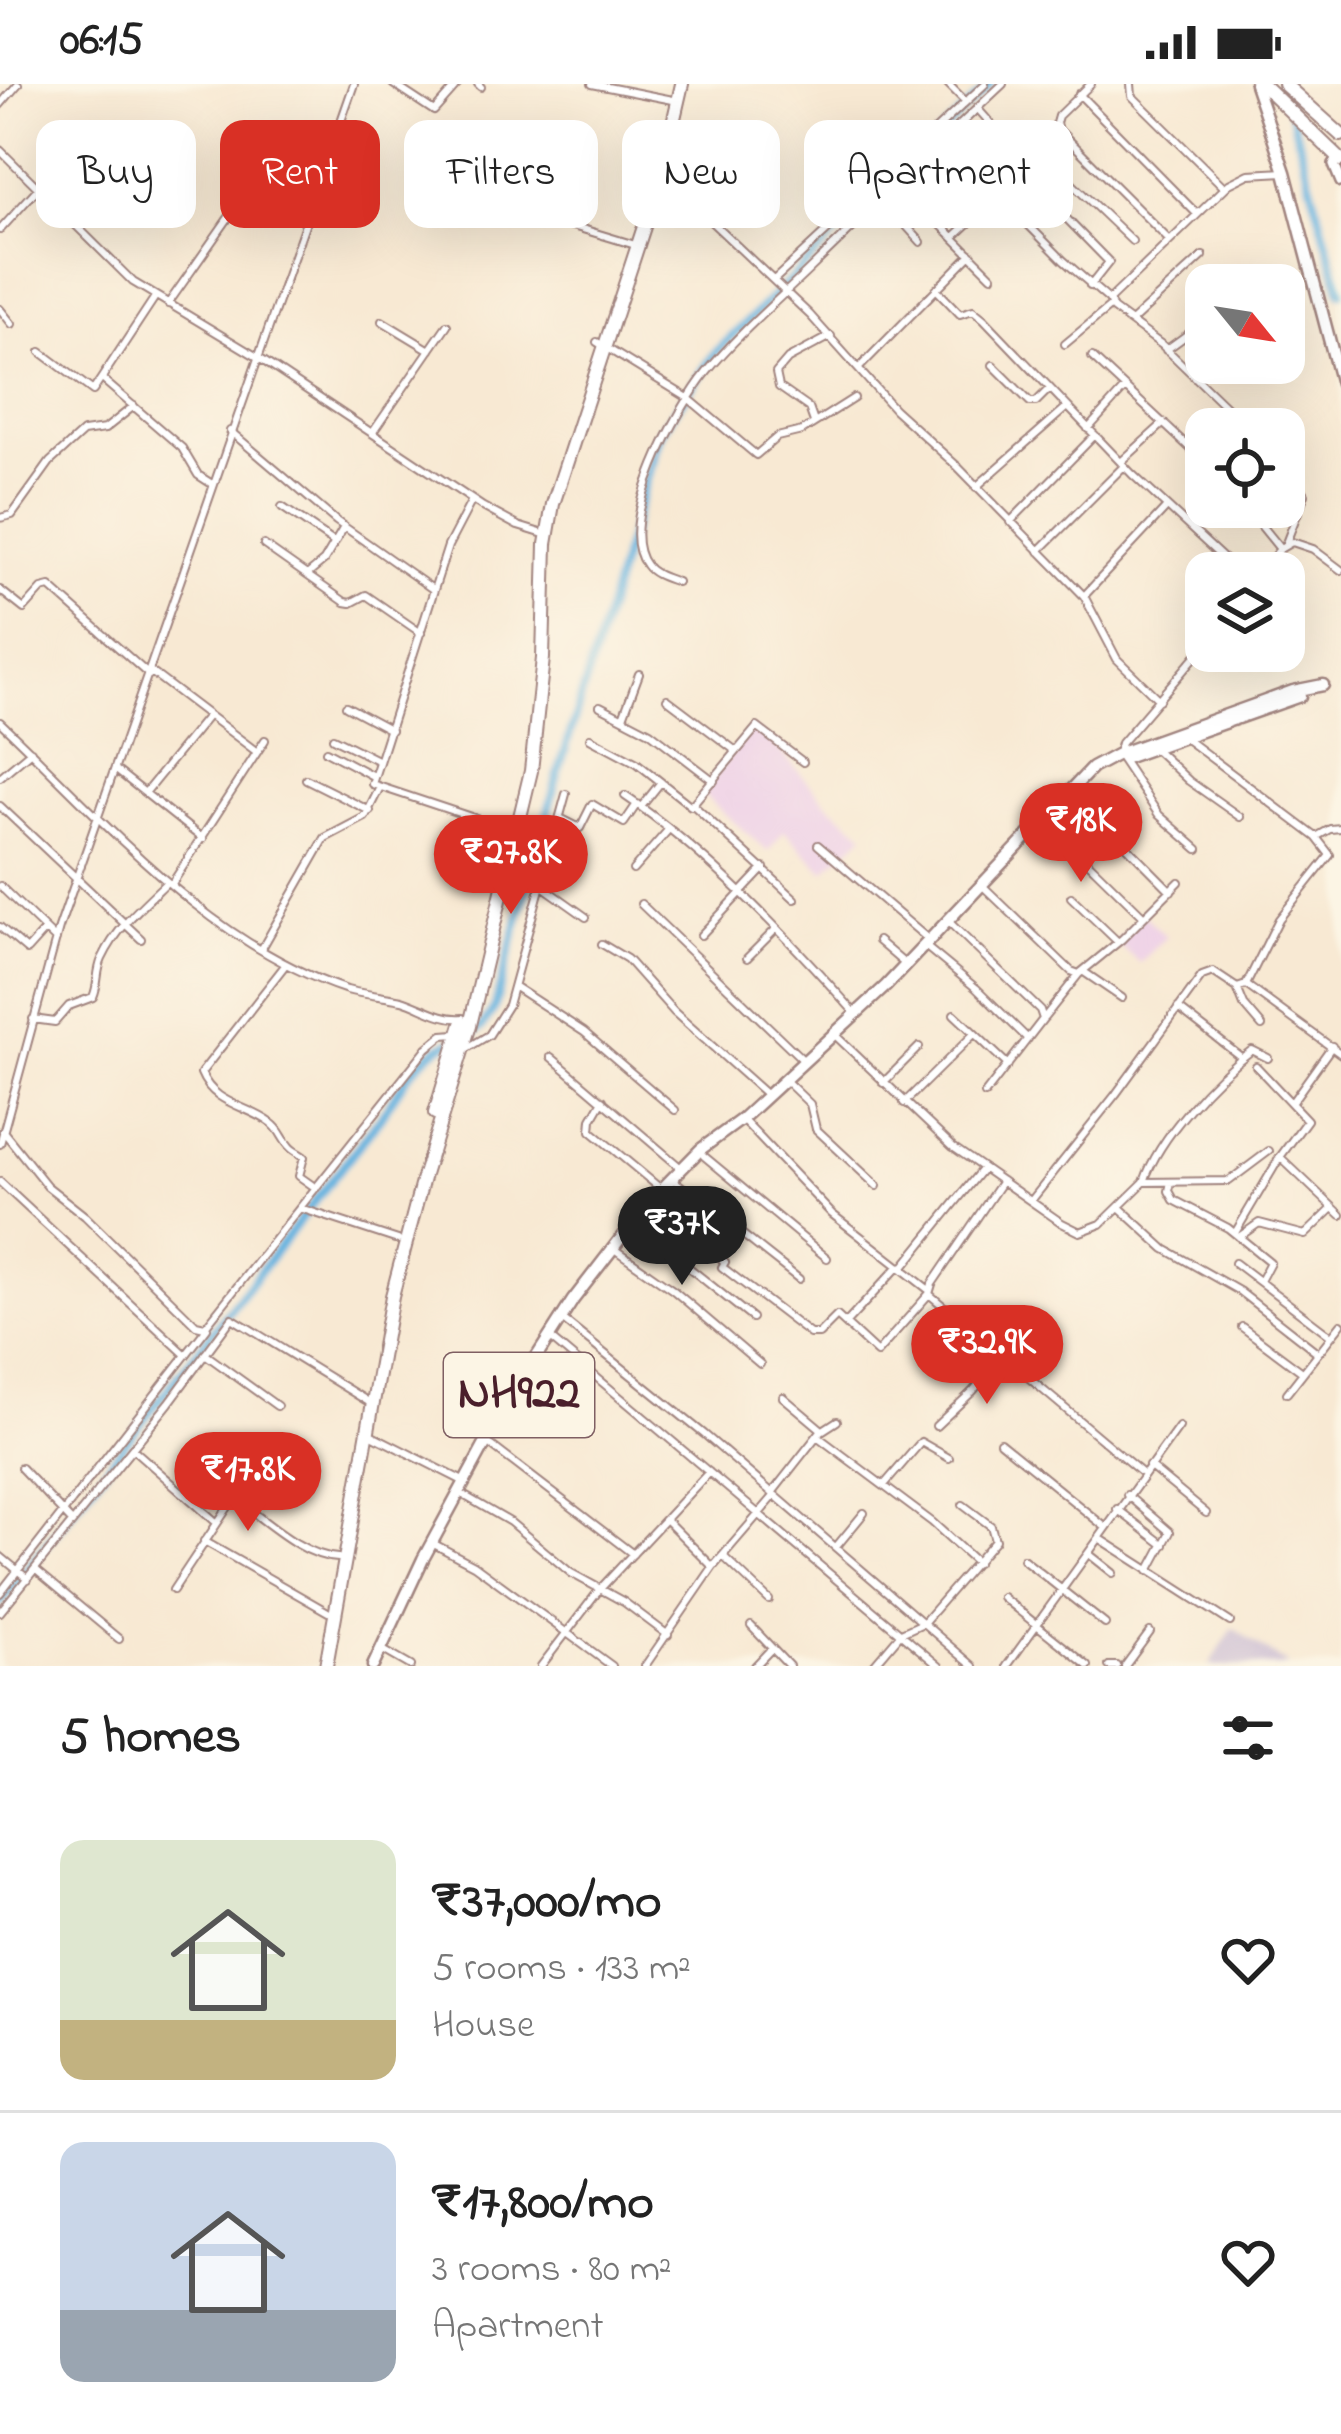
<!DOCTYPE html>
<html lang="en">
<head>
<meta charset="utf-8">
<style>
  :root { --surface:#fff; --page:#f6f6f6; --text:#222; --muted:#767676; --line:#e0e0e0; --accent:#d93025 }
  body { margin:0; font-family:"Indie Flower",sans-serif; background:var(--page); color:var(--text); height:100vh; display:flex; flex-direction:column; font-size:45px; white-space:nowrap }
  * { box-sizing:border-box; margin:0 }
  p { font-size:39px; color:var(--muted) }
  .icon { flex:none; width:66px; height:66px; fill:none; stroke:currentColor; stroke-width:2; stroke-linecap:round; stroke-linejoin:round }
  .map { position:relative; height:1582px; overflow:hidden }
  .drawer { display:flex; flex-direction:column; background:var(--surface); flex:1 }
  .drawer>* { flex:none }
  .top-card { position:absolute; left:36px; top:36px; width:1269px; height:108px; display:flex; gap:24px }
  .needle { width:78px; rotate:120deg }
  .controls { position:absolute; left:1185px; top:180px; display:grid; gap:24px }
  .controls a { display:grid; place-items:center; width:120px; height:120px; border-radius:24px; background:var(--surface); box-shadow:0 12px 48px #0002; font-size:60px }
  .price { position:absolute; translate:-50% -102px; padding:0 27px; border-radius:42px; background:var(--accent); color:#fff; font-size:39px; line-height:78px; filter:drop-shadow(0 3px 6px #0008) }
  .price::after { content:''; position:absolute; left:50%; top:72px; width:36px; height:27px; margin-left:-18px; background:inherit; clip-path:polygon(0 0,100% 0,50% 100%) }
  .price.on { background:#222; color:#fff }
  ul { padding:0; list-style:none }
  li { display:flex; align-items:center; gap:36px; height:300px; padding:0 60px }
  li+li { border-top:3px solid var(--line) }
  li span { display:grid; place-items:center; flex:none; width:336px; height:240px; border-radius:24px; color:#555 }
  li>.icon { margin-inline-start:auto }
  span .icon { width:144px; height:144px; fill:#fffc; stroke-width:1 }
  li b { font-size:51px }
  h2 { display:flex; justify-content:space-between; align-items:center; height:144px; padding:0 60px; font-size:51px }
  .tag { padding:0 42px; border-radius:24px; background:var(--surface); box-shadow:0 12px 48px #0002; font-size:42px; line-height:108px }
  .tag.on { background:var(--accent); color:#fff }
  .status { display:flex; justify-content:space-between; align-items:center; height:84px; padding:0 60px; background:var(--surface); direction:ltr }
  .status svg { height:33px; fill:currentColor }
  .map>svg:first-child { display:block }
</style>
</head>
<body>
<div class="status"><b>06:15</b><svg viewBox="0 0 49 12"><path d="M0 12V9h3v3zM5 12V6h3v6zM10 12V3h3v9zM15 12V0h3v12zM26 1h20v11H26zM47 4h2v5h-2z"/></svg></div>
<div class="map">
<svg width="1341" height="1582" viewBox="0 0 1341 1582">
  <rect width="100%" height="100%" fill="#fcf5e5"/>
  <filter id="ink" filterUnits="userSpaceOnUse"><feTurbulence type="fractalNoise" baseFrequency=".00833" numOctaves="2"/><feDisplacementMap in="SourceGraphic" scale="24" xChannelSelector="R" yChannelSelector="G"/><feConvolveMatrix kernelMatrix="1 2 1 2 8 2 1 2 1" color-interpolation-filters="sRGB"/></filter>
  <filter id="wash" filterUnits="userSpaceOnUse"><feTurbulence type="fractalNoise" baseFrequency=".004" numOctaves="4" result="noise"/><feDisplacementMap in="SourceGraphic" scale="48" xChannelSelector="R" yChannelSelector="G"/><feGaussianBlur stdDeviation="2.7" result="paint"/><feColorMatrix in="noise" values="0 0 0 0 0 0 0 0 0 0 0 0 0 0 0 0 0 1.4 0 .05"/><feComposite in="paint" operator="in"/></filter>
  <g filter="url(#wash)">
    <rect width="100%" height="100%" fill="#f8e9d3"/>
    <path fill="#eed0e7" d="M752,643L773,659L827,719L865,750L824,787L784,747L768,768L702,710Z
      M1144,831L1166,853L1140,879L1115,858Z"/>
    <path fill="#ccbed3" d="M1233,1544L1289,1582H1209Z"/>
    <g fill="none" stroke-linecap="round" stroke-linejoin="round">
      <path stroke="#66b4e0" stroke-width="8" d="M1283,1L1341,208
        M468,953L482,943L494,925L559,687L661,347L714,270L991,0
        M0,1519L380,1034C399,1005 417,971 450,958"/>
    </g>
  </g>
  <g filter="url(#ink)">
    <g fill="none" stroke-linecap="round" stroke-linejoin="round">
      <g stroke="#a1847f" stroke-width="10">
        <path id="street" d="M393,0L434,27L458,0
          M478,0L481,3
          M592,0L673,16
          M948,0L966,18
          M1131,0L1132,12L1224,103
          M1079,10L1196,129
          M0,21L18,0
          M977,24L1010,61L1002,77
          M1061,48L1168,155
          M0,66L133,198L259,274L483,423L518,442L547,451
          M490,71L549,111L546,134L632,160
          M1043,72L1132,157
          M1021,88L1109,178L1090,202
          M662,91L810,231L894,325L957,382L1084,512
          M954,96L964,85L977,89L1063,176L1109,216
          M899,99L992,192
          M882,115L921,158
          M0,146L40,102
          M954,153L1060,54L1056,39L1058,32L1091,0
          M774,196L985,0
          M936,205L960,230L973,226L984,235L1132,390L1239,489
          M168,220L257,93
          M0,225L12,240
          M382,237L430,266
          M1131,238L1203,172
          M597,258L688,314L756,371L777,353L802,347L854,314
          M1065,260L1111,222
          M1166,266L1206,237
          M41,268L93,307L155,213
          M1092,273L1206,379
          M993,281L1030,318H1036L1050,304
          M860,283L971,170
          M1194,293L1214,279
          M102,295L182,364L198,391L212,400
          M814,338L809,324L779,303L776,289L788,275L831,252
          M1088,345L1125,304
          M1249,345L1162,261L1113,225L1109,216L1229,100L1249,90L1285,88
          M230,347L336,437L434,506
          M373,348L447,241
          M1122,377L1164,339
          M1284,378L1305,410L1286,459
          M976,403L1067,323
          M472,416L448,462L372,700L510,746
          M282,423L335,459
          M1246,423L1280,465
          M0,434L12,431L50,378L83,348L105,345L134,322
          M1010,438L1095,351
          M264,461L345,518L351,519L366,511L421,549
          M1039,467L1124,382
          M1260,489L1280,465L1292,458L1313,465L1341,486
          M307,491L324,477L344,443
          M677,498C667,494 653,491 646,481C614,439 679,322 707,288C738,250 776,218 811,184C875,122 938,61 1003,0
          M0,506L24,525L42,505L50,503L149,591
          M150,587L257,668
          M667,615L736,667
          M1159,616L1117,575L1084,512L1167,423
          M346,622L391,646
          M600,622L650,648L714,697
          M623,633L639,590
          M0,638C105,737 206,859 347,906C365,911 384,912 402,916C422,922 441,936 463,934
          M333,654L379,677
          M590,654L637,679L691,722L757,643L803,678
          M1155,665L1189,697L1240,733
          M326,667L373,692
          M116,686L203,755
          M0,693L31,667
          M306,695L370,727
          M145,709L207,633
          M1075,710L1171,807
          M625,712C707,767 790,856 856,930
          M692,720L795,815
          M0,722L141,855
          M641,723L661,698
          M560,734L580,744L592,720L624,739L637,720
          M1047,738L1143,832
          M1316,753L1330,745L1341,744
          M818,761L928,855
          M1198,765L1159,731L1118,670L1121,659L1206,560
          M633,786L669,745
          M171,801L265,656
          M541,801L586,833
          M0,802L56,856
          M985,804L1071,887L1079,890L1122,855L1179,798
          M1071,813L1118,858
          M641,820L804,977
          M949,838L1040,926L1043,935L985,1010
          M0,843L27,866L45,846
          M701,851L764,784
          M878,857L906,881
          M602,860L627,875L674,928L768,1012
          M925,862L976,904L1028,955
          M261,866L325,754L365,733L379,705
          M747,874L776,845
          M286,880L201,989C214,1021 247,1021 271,1039C281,1046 281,1053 289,1062C293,1067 299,1069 304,1073L299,1092L316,1104
          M1084,888L1122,914
          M1246,901L1341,970
          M515,903L584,948L675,1026
          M1237,904L1244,921L1262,942
          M1178,924L1241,973
          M954,930L1008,981
          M1044,934L1079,890
          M33,935L55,938L69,922L93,913C99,900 96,888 102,875C117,843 143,821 167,798
          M836,952L953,1063L1062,1139L1080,1148L1101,1140L1144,1098L1229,1097L1269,1067
          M464,966L489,951L508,921L566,710
          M551,973L681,1084
          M785,996L810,1020L816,1045L877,1102
          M883,999L919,963
          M603,1016L592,1035L591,1047L661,1105
          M1292,1018L1332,962
          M904,1019L974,950
          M742,1035L832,1130L929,1206
          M3,1047L47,1102L85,1132L196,1241L205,1243L427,964L443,951L456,950
          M0,1060L59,844L354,0
          M704,1072L827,1174
          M1280,1073L1341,1131
          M1002,1097L932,1200L929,1210L1143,1390
          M0,1098L186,1271
          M676,1098L799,1195
          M1144,1098C1159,1053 1214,994 1252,966L1268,974
          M1171,1098L1169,1107L1174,1116L1228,1144L1270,1178L1260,1197
          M659,1116L714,1162L713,1167L725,1178L722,1183L810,1250H819L837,1232L877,1269L929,1210
          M1031,1117L1116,1010L1202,892L1213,888L1237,904L1246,901L1279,835L1330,771L1316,753L1186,655
          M1119,1123L1165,1165L1239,1207L1317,1268
          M300,1124L398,1156
          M637,1142L752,1234
          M1235,1149L1280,1073L1307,1036L1256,982
          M1239,1153L1259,1139L1305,1151L1333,1124
          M617,1167L673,1206L760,1280
          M1235,1179L1331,1252
          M563,1236L704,1350L973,1582
          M847,1238L897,1184L904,1182L983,1084
          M1242,1243L1301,1287
          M551,1255L939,1582
          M205,1270L277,1322
          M1287,1309L1341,1240
          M783,1313L821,1345
          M936,1342L973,1307L1000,1274
          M368,1349L465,1398
          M817,1352L932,1438L977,1479
          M1000,1358L1105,1443
          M492,1362L633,1470
          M133,1365L216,1438
          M1149,1382L1206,1429
          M21,1384L72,1438
          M884,1401L921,1358L949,1374
          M772,1409L820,1348L837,1337
          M1127,1411L1170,1448L1149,1487
          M465,1412L510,1438L571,1489L624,1518L668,1551
          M1117,1425L1164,1461
          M667,1437L713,1483
          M1099,1454L1230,1538
          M204,1457L328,1528
          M432,1459L474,1481L612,1582
          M836,1463L864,1429
          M1089,1470L1113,1489
          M0,1472L28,1495
          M723,1472L769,1516
          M1023,1475L1105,1540
          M36,1486L119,1555
          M173,1506L234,1414C264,1435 301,1472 338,1474
          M0,1509L207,1244
          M1002,1513L1088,1582
          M0,1528L169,1319L232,1234L372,1320
          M751,1542L789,1582
          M383,1566L411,1582
          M541,1582L600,1505L709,1388
          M645,1582L713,1483L775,1411
          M755,1582L772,1564
          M873,1582L901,1549L923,1539L995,1456L991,1442L963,1421
          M1007,1582L1179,1343
          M1109,1582H1117
          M1125,1582L1150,1548"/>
      </g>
      <g stroke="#a1847f" stroke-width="14">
        <path id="secondary" d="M1339,74L1334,81L1341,98"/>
      </g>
      <g stroke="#a1847f" stroke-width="15">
        <path id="primary" d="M1255,0L1285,88L1341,300
          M1125,674L1300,612
          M373,1582L423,1475L509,1316L573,1216L648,1119L701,1065L742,1035L886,902L1092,684L1118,670L1293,607L1323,601"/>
      </g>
      <g stroke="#a1847f" stroke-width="16">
        <path id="highway" d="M1262,0L1341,76
          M1284,0L1341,51
          M435,1029L462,940
          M326,1582L392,1212L423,1094L470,941L531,687L543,574L546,460L553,420L661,91L682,0"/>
      </g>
      <use href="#street" stroke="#fff" stroke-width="6"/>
      <use href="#secondary" stroke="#fff" stroke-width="9"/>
      <use href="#primary" stroke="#fff" stroke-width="10"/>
      <use href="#highway" stroke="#fff" stroke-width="12"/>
    </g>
  </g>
  <g text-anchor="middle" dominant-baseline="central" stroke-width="10" stroke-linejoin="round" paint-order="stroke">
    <rect fill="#fcf5e5" stroke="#7f5f63" stroke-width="3" x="444" y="1269" width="150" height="84" rx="9"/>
    <g font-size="48" font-weight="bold" fill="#4a1f2b">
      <text x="519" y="1311">NH922</text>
    </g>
  </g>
</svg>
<div class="controls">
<a><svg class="needle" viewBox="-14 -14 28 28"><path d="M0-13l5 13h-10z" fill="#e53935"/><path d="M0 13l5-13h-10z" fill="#767676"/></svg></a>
<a><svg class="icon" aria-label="locate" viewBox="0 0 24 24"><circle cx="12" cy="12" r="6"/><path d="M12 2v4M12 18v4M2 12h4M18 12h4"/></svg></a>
<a><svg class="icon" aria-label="layers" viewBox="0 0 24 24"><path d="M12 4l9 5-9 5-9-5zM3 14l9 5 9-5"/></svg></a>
</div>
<b class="price" style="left:1081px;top:801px">₹18K</b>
<b class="price" style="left:511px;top:833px">₹27.8K</b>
<b class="price on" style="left:682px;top:1204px">₹37K</b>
<b class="price" style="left:987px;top:1323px">₹32.9K</b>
<b class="price" style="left:248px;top:1450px">₹17.8K</b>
<div class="top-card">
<a class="tag">Buy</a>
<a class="tag on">Rent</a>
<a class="tag">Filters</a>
<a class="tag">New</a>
<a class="tag">Apartment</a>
</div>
</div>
<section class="drawer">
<h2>5 homes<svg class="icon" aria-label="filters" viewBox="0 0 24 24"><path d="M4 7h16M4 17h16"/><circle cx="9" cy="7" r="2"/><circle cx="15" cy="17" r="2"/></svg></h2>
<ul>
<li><span style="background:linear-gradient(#dfe7d0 75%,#c2b280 0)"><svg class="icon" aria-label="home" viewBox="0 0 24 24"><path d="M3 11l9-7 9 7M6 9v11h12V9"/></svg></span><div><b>₹37,000/mo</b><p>5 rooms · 133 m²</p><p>House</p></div><svg class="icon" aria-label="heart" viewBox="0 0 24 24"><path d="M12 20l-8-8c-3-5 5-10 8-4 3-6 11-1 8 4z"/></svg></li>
<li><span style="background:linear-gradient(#c9d6e8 70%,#9aa5b1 0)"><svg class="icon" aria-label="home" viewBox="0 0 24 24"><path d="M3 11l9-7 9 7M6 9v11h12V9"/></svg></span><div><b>₹17,800/mo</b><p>3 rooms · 80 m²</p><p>Apartment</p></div><svg class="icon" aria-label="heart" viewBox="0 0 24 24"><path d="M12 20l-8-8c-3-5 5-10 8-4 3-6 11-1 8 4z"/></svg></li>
</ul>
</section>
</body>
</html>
